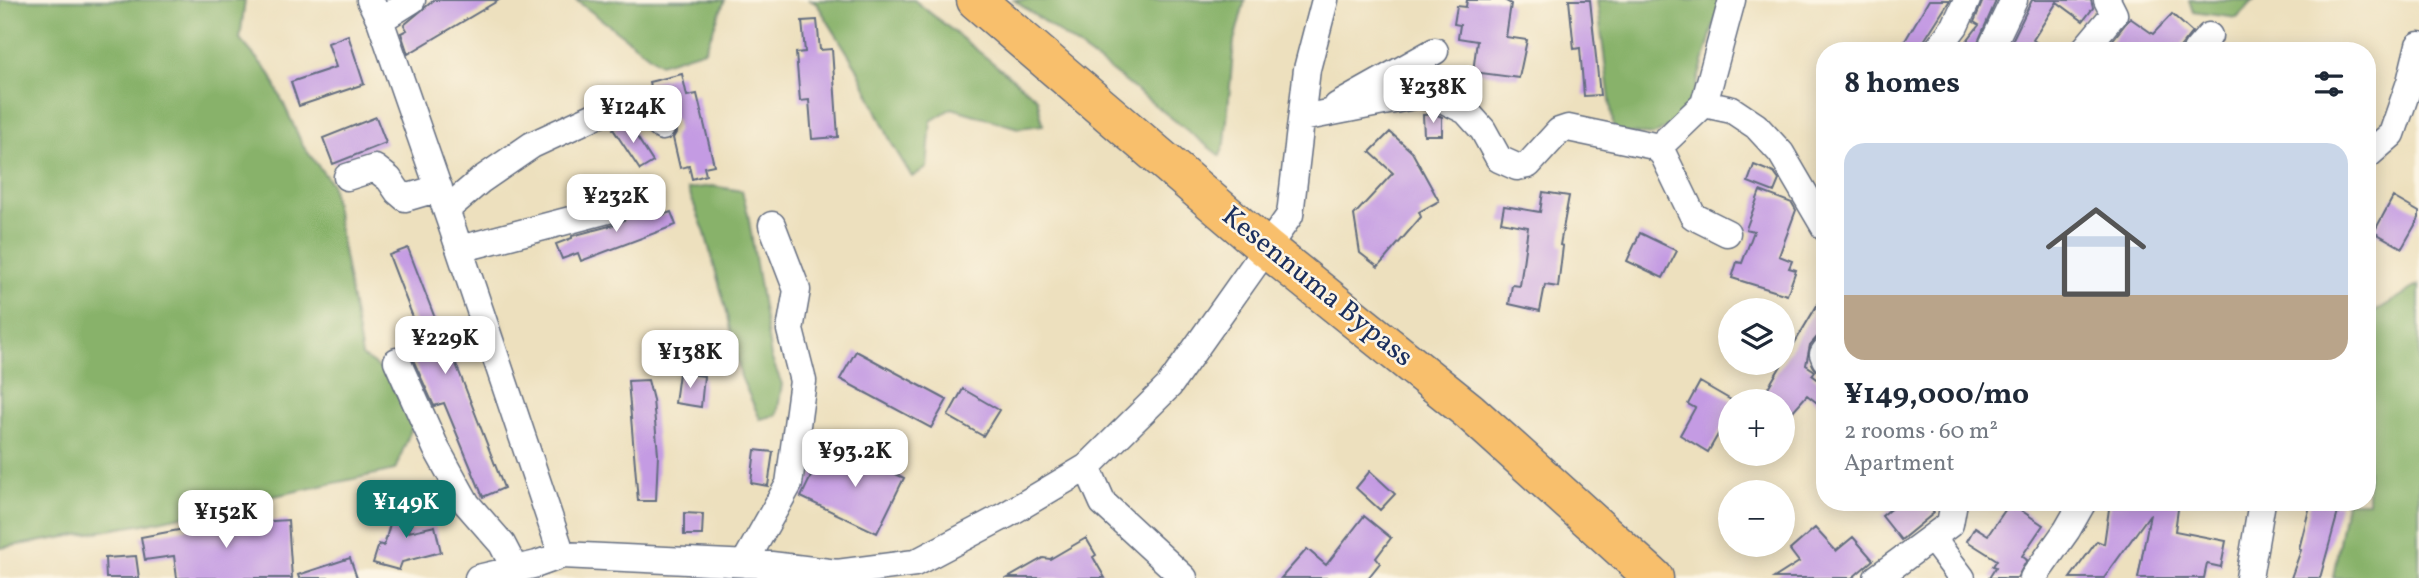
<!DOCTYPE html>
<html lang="en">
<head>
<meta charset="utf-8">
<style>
  :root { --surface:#fff; --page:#f6f6f7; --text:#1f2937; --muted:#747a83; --accent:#0f766e }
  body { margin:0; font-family:Vollkorn,serif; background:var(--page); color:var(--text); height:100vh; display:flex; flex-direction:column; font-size:26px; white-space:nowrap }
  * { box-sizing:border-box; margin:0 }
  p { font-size:23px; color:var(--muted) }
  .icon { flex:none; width:38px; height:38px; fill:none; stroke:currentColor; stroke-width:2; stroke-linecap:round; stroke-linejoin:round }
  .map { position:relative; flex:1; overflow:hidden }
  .drawer { position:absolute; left:1816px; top:42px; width:560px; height:469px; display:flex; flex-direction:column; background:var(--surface); border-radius:28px; box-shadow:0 4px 18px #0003 }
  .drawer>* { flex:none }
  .fabs { position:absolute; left:1718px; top:298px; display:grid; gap:14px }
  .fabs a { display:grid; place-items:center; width:77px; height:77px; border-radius:50%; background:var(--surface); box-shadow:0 4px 18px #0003; font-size:35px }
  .price { position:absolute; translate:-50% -60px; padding:0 16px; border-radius:14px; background:#fff; color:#222; font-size:23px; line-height:46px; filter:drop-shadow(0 2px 4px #0008) }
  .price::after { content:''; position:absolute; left:50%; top:42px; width:21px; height:16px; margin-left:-10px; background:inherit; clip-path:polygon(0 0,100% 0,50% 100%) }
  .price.active { background:var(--accent); color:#fff }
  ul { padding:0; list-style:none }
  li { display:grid; align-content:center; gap:14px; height:371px; padding:0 28px }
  li span { display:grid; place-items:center; height:217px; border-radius:21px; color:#555 }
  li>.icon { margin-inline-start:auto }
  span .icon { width:126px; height:126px; fill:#fffc; stroke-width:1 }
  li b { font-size:30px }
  h2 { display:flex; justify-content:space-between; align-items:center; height:84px; padding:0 28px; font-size:30px }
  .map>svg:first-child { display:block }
</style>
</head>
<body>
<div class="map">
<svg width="2419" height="578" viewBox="0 0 2419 578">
  <rect width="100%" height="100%" fill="#fcf5e5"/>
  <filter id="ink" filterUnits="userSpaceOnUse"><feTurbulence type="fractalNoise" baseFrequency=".0143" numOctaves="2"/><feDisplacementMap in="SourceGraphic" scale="14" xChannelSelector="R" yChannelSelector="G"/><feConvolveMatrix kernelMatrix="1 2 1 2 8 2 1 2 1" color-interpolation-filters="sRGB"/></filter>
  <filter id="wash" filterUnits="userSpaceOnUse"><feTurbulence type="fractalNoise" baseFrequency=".00686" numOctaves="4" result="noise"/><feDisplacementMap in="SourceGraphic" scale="28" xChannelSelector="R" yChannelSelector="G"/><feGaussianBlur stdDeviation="1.57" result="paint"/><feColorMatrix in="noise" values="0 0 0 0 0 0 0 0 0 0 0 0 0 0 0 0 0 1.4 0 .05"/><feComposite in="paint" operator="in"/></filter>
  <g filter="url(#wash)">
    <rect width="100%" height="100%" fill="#ede0be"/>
    <path fill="#88b26a" stroke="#527064" stroke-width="2" d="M0,0H245L240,39L270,74L303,146L331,183L362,356L388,374L412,427L395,470L144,524L0,548Z
      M576,0H725L705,50L660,64Z
      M810,0H914L1037,98L1043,125L1018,128L952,108L931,121L927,168L912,177L892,144L857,68L817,4Z
      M1014,0H1245L1234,41L1225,143L1220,156L1105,66Z
      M1597,0H1721L1688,114L1654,135L1614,132Z
      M2189,0H2254L2237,18L2193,12Z
      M712,186L742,191L748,214L771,357L782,384L777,415L760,419L741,377L728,316L705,233L688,189Z
      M2419,285V578H2333L2346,502H2368V316Z"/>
    <g id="blocks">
      <path fill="#c49be3" d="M434,0H499L408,54L401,33L407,30L404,25Z
        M1467,0H1504L1511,4L1506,37L1527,40L1519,78L1473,72L1477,41L1458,38L1460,25L1454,24L1457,6L1466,7Z
        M1569,0H1590L1600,95L1584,96L1580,48L1574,49Z
        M1929,0H1950L1922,44L1916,51H1899Z
        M1983,0L1996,1L1974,51H1959L1979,25L1974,22Z
        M2032,0H2091L2093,8L2083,21L2057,2L2033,40L2050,51H2007Z
        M2172,14L2192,32L2177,51H2104L2130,18L2153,34Z
        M817,20L820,50L832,49L838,137L812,139L809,100L800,101L796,53L805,52L802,21Z
        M348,35L364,84L299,106L291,82L336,67L328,43Z
        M682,74L687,96L697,94L714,165L704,167L706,175L692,179L689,166L680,168L673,138L677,131V121L653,98L649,82Z
        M1435,114L1442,117V135H1424L1423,115Z
        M376,117L386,143L333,164L323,138Z
        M623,123H628L653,162L640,170L613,129Z
        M1390,132L1412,152L1439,201L1419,212L1421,217L1378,267L1360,253L1354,215L1393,173L1370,152Z
        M1754,165L1774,173L1779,180L1774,192L1748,182Z
        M1760,191L1792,203L1796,210L1779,256L1792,261L1789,268L1796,270L1787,295L1732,278L1737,262L1742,263L1754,231L1746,229Z
        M1543,192L1569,196L1560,245L1563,246L1558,287L1545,285L1540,311L1509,304L1512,285L1520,286L1528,227L1501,222L1504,206L1540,212Z
        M2393,197L2419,212V218L2402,248L2374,232Z
        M649,204L654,218L671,212L676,225L581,261L578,253L562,259L556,244L572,238V236L617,224L624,220L627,212Z
        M1640,233L1677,251L1663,278L1627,261Z
        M408,248L443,339L446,338L504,488L483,497L444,403L434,406L409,351L424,346L389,255Z
        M1825,292V334L1817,337L1810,345L1806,365L1815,371L1812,375L1825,385V409L1807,395L1783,422V401H1760Z
        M856,351L947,400L931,428L840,379Z
        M679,373L704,376L701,407L675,403Z
        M648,380L653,400L658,454L656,501H638L628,381Z
        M1700,382L1731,400V412L1708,452L1680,435L1695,408L1688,404Z
        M963,389L999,410L983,436L948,416Z
        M845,444L863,450L860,457L904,478L877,533L801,497L816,466L834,474Z
        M755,450L773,452L768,486L751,483Z
        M1370,471L1395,494L1380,510L1356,488Z
        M396,502L416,508L409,532L435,526L441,552L402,562L399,570L373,563L379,544L384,546Z
        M1899,502H1925L1934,513L1901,540L1882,516Z
        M2110,502H2179L2175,531L2226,541L2221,567L2207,564L2204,578H2138L2150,514L2104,578H2070L2097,541L2104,544Z
        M2311,502H2329L2340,505L2320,578H2291L2301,550L2299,549Z
        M2010,503L2043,525L2022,556L2027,560L2017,578H1989L1996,567L1993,566L1997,560L1967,541L1975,527L1988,535Z
        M684,513L703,514L702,535H684Z
        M1364,516L1391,538L1376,558L1380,563L1368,578H1281L1307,549L1326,565Z
        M288,520L292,578H177L174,556L145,560L141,537L200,526Z
        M1815,528L1836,551L1853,537L1873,560L1852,578H1774L1799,562L1790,550Z
        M1086,538L1096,555L1093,557L1105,578H1008L1043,558L1050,559Z
        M136,556L139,578H106L105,558Z
        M350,558L357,578H299L298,575Z"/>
    </g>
  </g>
  <g filter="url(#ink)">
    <use href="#blocks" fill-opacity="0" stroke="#646d80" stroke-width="2"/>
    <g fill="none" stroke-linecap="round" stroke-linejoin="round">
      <g stroke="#646d80" stroke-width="29">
        <path id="minor" d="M370,0L380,20L451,224L562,555
          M380,20L412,0
          M1990,50L2014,0
          M1936,51L1955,26L1967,0
          M2083,51L2114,14L2107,0
          M2196,51L2209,36
          M1704,104L1732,0
          M1337,106L1435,51
          M1302,118L1419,95L1444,100L1466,111L1483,130L1499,159L1517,167L1528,165L1559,131L1568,128L1654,146L1663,154L1693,216L1727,233
          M1657,149L1704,104L1732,110L1756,126L1781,153L1825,228
          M2368,155L2392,134L2410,82L2419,45
          M347,177L375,168L389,179L398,192L405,198L439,188
          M446,210L481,180L532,145L616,106L641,109L662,127
          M460,249L612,209
          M1825,351L1823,354L1825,359
          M397,361L436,448L467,504L502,544L515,569
          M1087,467L1103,503L1184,578
          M1932,538L1962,578
          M744,564L789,484L803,381L790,330L797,290L772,225
          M478,578L537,564L562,555L771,565L837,573L915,563L1006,515L1087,467L1169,386L1290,215L1307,69L1325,0
          M1877,578L1950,524L1954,502
          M2033,578L2067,530L2083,502
          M2249,578L2262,502"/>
      </g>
      <g stroke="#646d80" stroke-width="41">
        <path id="highway" d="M976,0L1266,248L1469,411L1654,578"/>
      </g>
      <use href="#minor" stroke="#fff" stroke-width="26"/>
      <use href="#highway" stroke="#f8bf6c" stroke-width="38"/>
    </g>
  </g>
  <g text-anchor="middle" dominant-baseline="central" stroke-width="5" stroke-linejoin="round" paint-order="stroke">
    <g font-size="28" fill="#1b2f5e" stroke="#fcf5e5">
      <text transform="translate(1317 287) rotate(39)">Kesennuma Bypass</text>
    </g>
  </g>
</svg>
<div class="fabs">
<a><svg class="icon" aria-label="layers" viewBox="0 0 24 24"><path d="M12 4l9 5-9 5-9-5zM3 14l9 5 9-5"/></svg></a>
<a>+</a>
<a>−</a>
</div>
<b class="price" style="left:1433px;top:125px">¥238K</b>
<b class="price" style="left:633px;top:145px">¥124K</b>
<b class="price" style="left:616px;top:234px">¥232K</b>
<b class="price" style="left:445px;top:376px">¥229K</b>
<b class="price" style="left:690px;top:390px">¥138K</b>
<b class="price" style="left:855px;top:489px">¥93.2K</b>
<b class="price active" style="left:406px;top:540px">¥149K</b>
<b class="price" style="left:226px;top:550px">¥152K</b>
<section class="drawer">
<h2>8 homes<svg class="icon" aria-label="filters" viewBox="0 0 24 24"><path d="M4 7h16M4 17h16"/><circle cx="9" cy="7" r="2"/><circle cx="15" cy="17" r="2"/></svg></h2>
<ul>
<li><span style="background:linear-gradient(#c9d6e8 70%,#b9a48a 0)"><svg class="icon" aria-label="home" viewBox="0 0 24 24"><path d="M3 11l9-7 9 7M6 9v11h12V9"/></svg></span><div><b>¥149,000/mo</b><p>2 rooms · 60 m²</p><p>Apartment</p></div></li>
</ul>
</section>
</div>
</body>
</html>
